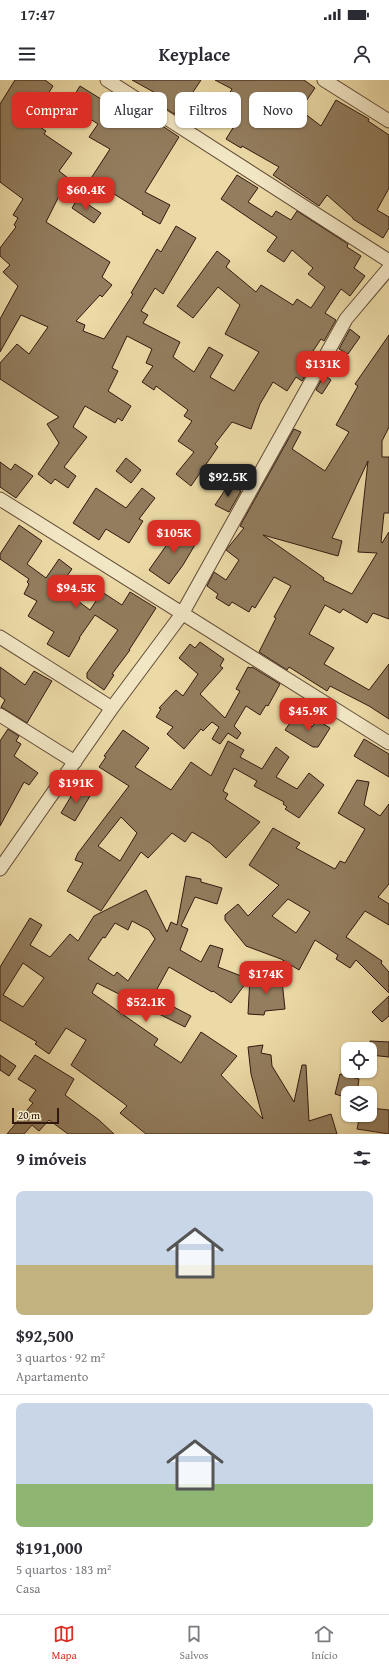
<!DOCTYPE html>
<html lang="pt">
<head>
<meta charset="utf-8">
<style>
  :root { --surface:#fff; --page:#f2f2f3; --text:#2b2b33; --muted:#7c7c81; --line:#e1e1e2; --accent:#d93025 }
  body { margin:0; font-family:"Gentium Book Plus",serif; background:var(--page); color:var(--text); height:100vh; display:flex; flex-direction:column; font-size:15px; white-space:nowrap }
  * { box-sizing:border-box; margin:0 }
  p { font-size:13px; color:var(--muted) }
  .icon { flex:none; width:22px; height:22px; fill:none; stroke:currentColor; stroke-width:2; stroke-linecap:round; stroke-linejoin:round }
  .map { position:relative; height:1054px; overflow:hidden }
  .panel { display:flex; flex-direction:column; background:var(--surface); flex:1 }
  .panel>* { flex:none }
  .guide { position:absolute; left:12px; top:12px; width:365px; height:36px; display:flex; gap:8px }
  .tools { position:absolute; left:341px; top:962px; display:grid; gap:8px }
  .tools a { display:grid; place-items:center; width:36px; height:36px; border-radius:8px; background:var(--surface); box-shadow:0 1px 3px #0004; font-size:20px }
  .scale { position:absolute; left:12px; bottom:10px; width:47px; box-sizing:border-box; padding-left:4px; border:2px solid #311910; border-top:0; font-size:11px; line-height:14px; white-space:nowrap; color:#311910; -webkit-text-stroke:3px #f2e7c5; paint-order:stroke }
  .price { position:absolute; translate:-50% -34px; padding:0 9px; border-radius:8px; background:var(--accent); color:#fff; font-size:13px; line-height:26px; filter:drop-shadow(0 1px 2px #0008) }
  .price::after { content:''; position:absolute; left:50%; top:24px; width:12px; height:9px; margin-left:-6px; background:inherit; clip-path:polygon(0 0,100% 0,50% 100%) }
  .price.selected { background:#222; color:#fff }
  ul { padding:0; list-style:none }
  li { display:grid; align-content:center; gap:8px; height:212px; padding:0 16px }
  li+li { border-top:1px solid var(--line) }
  li span { display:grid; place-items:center; height:124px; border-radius:8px; color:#555 }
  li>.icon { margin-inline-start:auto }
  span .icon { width:72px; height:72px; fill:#fffc; stroke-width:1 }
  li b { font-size:17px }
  h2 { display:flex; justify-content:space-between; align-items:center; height:48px; padding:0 16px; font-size:17px }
  .tag { padding:0 14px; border-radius:8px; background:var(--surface); box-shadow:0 1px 3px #0004; font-size:14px; line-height:36px }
  .tag.selected { background:var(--accent); color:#fff }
  .status { display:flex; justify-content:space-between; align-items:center; height:28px; padding:0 20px; background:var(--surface); direction:ltr }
  .status svg { height:11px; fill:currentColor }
  header { display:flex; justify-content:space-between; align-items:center; height:52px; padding:0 16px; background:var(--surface); font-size:18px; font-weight:700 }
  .menu { display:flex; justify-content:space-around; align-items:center; height:56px; border-top:1px solid var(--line); background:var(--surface); font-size:11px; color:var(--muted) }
  .menu a { display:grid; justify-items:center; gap:2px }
  .menu .selected { color:var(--accent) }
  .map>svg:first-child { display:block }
</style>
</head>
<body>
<div class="status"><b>17:47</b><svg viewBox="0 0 49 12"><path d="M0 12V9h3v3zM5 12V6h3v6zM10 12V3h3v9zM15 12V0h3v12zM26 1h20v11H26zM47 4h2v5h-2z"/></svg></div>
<header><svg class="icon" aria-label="menu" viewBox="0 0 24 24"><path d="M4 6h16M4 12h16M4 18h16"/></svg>Keyplace<svg class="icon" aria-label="person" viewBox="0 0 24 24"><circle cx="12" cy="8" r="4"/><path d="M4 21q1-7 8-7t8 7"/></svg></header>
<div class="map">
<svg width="389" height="1054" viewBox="0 0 389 1054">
  <rect width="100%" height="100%" fill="#ebdaa6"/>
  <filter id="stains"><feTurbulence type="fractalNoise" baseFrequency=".005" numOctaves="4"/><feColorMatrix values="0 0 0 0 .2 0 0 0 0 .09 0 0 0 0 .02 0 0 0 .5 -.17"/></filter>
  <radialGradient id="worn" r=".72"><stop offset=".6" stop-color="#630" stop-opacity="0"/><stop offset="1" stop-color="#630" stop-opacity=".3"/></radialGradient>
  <path fill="#927d5e" stroke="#311910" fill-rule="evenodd" d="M15,0H45L53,6L31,41L46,51L44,54L72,73L59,91L68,98L46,142L110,182L102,197L112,205L102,217L100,215L76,241L85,245L83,251L104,259L133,214L131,213L157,169L161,172L176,146L196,158L163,214L155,208L141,231L148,235L143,243L180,262L173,277L194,292L209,267L223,275L210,297L234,311L259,272L225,254L240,225L218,207L193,238L177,226L217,171L230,181L226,187L256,212L261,205L293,225L297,219L311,228L325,207L308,194L313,188L292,170L284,182L267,171L277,157L221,119L237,95L258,108L248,122L272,137L276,131L291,140L297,131L348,164L347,167L361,176L354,188L365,196L350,216L341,209L325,233L336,240L324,261L321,259L305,283L311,286L302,301L296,297L287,311L273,302L260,324L251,349L232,342L215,364L218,367L191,406L176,394L194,372L178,361L192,341L184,336L188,330L156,306L154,310L142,302L153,286L146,283L152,269L127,256L112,288L118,291L108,311L131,326L122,341L118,338L115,343L85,326L73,347L87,357L64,387L76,396L68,408L55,399L51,404L38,394L59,363L47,344L59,337L0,299V283L17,264L29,274L48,247L21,235L0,272V239L18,206L3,192L10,185L0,176V168L16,147L14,145L18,138L13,135L23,119L0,102V24Z
    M132,0H201L189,18L213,33L205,46L178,28L174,34L155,21L159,15Z
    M215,0H304L315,8L300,30L321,46L336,20L369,39L368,41L389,55V108L377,130L389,137V148L383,158L353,139V138L327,115L319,126L273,95L279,87L242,66L241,68L226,59L241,35L223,24L232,9Z
    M80,6L109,24L112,19L143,38L146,35L179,57L145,112L170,125L160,144L142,134L143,132L114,114L111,119L86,106L110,69L89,57L98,44L68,25Z
    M78,118L101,133L94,143L72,128Z
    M350,249L360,257L348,274L339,269Z
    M389,255V347L382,361V377H389V433H384L381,462L382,463L389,452V539L373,533L367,543L343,529L340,533L325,525L309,554L334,568L324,584L369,610L389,584V639L369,626L330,606L327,611L289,587L287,590L259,572L276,538L274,537L291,506L274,497L255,528L252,526L249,532L232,522L229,526L216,518L218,514L207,506L214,492L226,500L239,480L226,470L244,448L240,446L294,349L301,352L292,369L325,391L349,352L336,345L358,306L355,304ZM368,381L358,472L377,473L352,514L323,500L324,498L263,455L338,476L342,461L332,458Z
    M324,295L331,300L322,314L316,310Z
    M126,378L141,390L131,403L116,391Z
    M0,382L11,390L15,384L33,396L16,418L0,407Z
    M229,404L241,411L229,432L215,425Z
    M96,408L126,428L142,408L155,418L139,439L143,441L129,463L106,449L99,460L73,443Z
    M175,444L199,458L183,485L169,504L149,490L173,456L169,454Z
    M19,445L42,461L27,484L46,498L59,479L72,489L59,507L90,530L102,512L122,525L130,512L156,528L129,570H130L112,594L114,595L104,610L87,598V593L118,550L95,535L79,558H80L69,577L47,564L54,552L28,536L37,521L24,514L29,504L27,502L29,499L0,479V474Z
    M200,562L224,579L220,586L223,588L200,614L225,638L240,611L236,609L248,587L251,588L252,587L280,604L268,626L266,625L260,635L246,626L234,646L241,653L237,659L228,653L220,664L212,659L219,647L212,642L203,651L201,649L184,669L167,654L173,647L156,637L161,629L159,628L176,610L183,616L198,594L179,578L190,564L195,568Z
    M0,587L25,605L34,591L52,601L27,643L1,627L5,620L0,616Z
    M295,636L312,647L317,640L330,648L318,667H313L285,650Z
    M8,649L19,656L16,661L21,664L14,676L38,693L29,705L24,702L0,746V661Z
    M123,650L149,668L135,687L171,710L191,682L211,696L228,661L244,670L240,677L262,689L276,667L289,677L276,697L297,709L309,693L324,705L299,738L285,729L287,727L283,724L284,722L254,706L257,701L234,688L223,711L228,714L225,719L260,742L226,778L210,763L192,752L185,762L172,753L148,778L141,772L101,831L67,811L83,783L75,780L78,773L129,706L99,687L106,677L104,676ZM121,737L137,753L120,781L98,766Z
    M364,659L389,674V697L354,676Z
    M357,700L369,702L364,725L380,736L389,724V804L378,817L389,824V845L365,831L346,857L382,881L381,883L389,892V913L356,880L350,888L336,879L338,875L315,860L299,890L281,879L246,866L225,840V835L238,824L248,836L279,805L249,785L273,748L300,763L296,768L335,789L340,781L345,783L365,749L338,733ZM288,819L310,832L296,853L272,836Z
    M76,708L90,716L75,741L61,733Z
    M186,796L201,799V802L222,808L217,824L195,817L181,846L188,849L180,870L201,882L210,865L223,869L218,887L249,899L231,923L213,911L212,912L169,887L157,909L172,920L168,924L191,936L185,947L97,903L92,913L158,959L154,965L181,983L201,952L237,976L221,995L263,1039L251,994L248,967L263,965L261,973L271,975L272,986L294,1022L302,985H306L309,1041L331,1034L337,1054H146L120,1033L127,1026L122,1022L71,985L86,960L66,948L49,974L35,964L37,962L0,940V887L30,838L42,845L30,865L50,877L70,854L78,861L94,836L146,810L167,852L171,842L177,845ZM132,841L149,850L155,859L128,901L117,892L114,896L88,879L103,857L105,858L115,843L128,850ZM23,883L44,898L23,927L3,915Z
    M280,882L285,929L265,931L264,935L248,934L250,897L272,904Z
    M389,916V936L382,942L372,932Z
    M370,961L389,962V977L370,975Z
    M0,975L16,986L9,996L0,990Z
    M35,975L74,999L65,1015L99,1040L114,1054H68L49,1040L39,1051L32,1045L24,1054H7L33,1023L29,1020L36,1010L18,999Z
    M340,994L359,999L357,1013H348V1018L335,1014Z
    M370,1028L389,1030V1054L357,1049L360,1035H370Z"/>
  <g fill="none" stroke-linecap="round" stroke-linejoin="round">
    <g stroke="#604936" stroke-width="15">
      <path id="street" d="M107,0L389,181
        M324,0L389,41
        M0,419L389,663
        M0,557L112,628
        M0,635L75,682
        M0,789L112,628L182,534L346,239L389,188"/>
    </g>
    <use href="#street" stroke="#f2e7c5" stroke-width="13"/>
  </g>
  <rect width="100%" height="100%" filter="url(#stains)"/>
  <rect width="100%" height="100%" fill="url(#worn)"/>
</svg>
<div class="tools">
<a><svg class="icon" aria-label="locate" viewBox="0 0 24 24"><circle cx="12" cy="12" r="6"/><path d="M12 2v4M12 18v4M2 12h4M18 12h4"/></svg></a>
<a><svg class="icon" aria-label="layers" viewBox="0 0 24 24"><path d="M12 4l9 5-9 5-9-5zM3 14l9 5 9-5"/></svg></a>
</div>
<div class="scale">20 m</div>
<b class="price" style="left:86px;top:131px">$60.4K</b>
<b class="price" style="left:323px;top:305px">$131K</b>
<b class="price selected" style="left:228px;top:418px">$92.5K</b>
<b class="price" style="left:174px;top:474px">$105K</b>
<b class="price" style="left:76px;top:529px">$94.5K</b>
<b class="price" style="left:308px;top:652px">$45.9K</b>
<b class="price" style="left:76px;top:724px">$191K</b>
<b class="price" style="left:266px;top:915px">$174K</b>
<b class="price" style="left:146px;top:943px">$52.1K</b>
<div class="guide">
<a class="tag selected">Comprar</a>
<a class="tag">Alugar</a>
<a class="tag">Filtros</a>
<a class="tag">Novo</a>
</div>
</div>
<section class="panel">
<h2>9 imóveis<svg class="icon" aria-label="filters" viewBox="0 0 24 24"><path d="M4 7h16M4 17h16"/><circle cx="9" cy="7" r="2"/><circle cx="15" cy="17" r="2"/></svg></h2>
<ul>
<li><span style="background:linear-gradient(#c9d6e8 60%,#c2b280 0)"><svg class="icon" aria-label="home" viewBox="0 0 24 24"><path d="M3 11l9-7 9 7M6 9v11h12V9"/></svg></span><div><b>$92,500</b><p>3 quartos · 92 m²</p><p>Apartamento</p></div></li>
<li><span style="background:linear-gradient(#c9d6e8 65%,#8fb573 0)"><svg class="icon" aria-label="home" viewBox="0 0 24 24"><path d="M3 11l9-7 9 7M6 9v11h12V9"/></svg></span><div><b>$191,000</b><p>5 quartos · 183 m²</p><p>Casa</p></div></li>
</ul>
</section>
<nav class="menu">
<a class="selected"><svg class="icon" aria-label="map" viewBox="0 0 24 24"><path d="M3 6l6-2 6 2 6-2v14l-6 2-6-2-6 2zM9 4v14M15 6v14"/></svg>Mapa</a>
<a><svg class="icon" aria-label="saved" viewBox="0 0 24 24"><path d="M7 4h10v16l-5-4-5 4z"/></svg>Salvos</a>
<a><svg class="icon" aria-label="home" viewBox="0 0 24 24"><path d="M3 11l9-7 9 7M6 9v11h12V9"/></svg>Início</a>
</nav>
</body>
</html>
